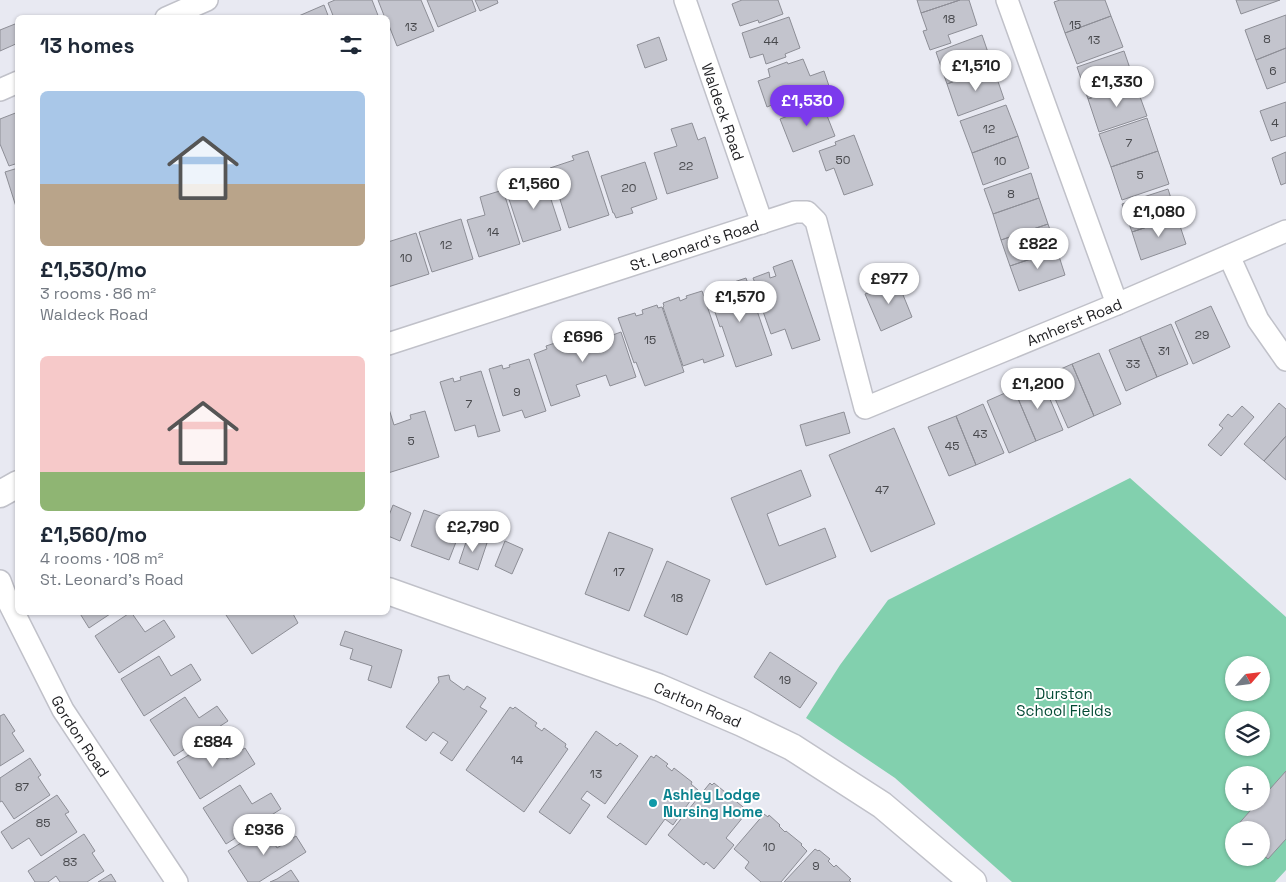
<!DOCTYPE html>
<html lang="en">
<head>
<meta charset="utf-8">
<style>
  :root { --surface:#fff; --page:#f6f6f7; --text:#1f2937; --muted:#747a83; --accent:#7c3aed }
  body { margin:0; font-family:"Space Grotesk",sans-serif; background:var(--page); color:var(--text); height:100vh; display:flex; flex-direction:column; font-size:19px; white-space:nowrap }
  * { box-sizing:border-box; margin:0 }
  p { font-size:16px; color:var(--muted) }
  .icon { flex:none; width:28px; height:28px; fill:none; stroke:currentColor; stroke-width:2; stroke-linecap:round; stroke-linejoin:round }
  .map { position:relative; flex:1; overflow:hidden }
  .sheet { position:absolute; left:15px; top:15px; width:375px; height:600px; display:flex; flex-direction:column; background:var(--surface); border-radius:8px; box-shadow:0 1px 4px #0004 }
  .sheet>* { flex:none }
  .needle { width:32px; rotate:62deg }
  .fabs { position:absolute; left:1225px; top:656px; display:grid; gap:10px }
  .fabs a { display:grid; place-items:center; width:45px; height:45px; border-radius:50%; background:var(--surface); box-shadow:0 1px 4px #0004; font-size:25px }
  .price { position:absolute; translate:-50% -42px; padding:0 11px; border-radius:18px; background:#fff; color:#222; font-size:16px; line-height:32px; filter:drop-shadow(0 1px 2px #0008) }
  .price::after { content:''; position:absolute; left:50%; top:30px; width:15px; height:11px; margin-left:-8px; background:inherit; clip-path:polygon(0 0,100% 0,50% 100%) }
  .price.selected { background:var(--accent); color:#fff }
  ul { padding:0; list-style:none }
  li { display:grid; align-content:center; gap:10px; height:265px; padding:0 25px }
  li span { display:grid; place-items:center; height:155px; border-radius:8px; color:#555 }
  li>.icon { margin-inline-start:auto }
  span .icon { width:90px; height:90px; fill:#fffc; stroke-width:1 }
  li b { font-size:21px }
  h2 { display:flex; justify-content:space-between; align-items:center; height:60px; padding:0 25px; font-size:21px }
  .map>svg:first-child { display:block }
</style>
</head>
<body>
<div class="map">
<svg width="1286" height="882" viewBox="0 0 1286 882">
  <rect width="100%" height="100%" fill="#e8e9f2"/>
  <path fill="#82d0ae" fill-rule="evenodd" d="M1130,478L1286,617V870L1275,882H1012L895,778L806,718L840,665L888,600ZM1234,665H1261V692H1234ZM1234,720H1261V748H1234ZM1234,775H1261V802H1234ZM1234,830H1261V858H1234Z"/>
  <path fill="#c3c4cd" stroke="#8d8e96" d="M335,0H372L379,18H334L328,3Z
    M378,0H421L434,31L397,46L388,23V18H385Z
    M427,0H472L476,11L438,27Z
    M475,0H497L498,3L480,11Z
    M742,0H778L783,14L759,23L758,20L740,26L732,4Z
    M917,0H960L921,13Z
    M960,0H969L977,25L948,35L951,43L930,50L923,31L927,30L921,13Z
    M1060,0H1105L1111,16L1065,33L1054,2Z
    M1236,0H1280L1241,14Z
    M324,5L329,18H294Z
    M1286,15V48L1256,60L1245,30Z
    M1111,16L1123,47L1077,64L1065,33Z
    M789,17L800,48L785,54L786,57L766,64L763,54L750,58L742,33Z
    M15,24L18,28V43L0,51V30Z
    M982,35L993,67L947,84L936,52Z
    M659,37L667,60L645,68L637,45Z
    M1286,48V82L1267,89L1256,60Z
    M1124,51L1135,83L1088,99L1077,67Z
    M803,59L810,76L824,71L829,86L785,102L784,100L767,107L758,81L770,77L768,69L787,62L788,64Z
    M993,67L1004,99L958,116L947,84Z
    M1135,83L1147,116L1099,132L1088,99Z
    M1286,102V136L1271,141L1260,111Z
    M822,103L835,136L793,152L780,119Z
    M1006,105L1018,136L972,153L960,121Z
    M18,112V163L9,166L0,144V119Z
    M1147,118L1158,151L1111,167L1099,134Z
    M692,123L698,140L705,137L718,178L667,194L654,153L677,146L671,129Z
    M854,135L873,185L844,195L834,168L826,171L819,151L836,145L835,142Z
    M1018,136L1029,168L983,185L972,153Z
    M588,151L609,215L569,228L550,168L574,160L572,156Z
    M1158,151L1169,184L1122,200L1111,167Z
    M1286,152V183L1281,185L1272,158Z
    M645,162L657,199L631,208L633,213L616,218L614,213H613L601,176Z
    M18,168V213L5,172Z
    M1031,173L1039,198L993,214L984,189Z
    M544,178L561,230L523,242L506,190Z
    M1168,189L1177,217L1132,232L1122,204Z
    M503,190L520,244L479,257L467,220L485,215L480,197Z
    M1039,198L1048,224L1001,240L993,214Z
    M1177,217L1186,244L1141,260L1132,232Z
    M461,219L473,259L432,272L419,232Z
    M1048,224L1057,250L1010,266L1001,240Z
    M416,233L429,274L388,287V242Z
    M1057,250L1065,275L1019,291L1010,266Z
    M792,260L820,340L792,349L785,329L771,334L753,283H755L753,278L769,272L770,278L776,276L773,267Z
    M746,278L772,355L736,367L722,326L720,327L708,291L724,285L725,290L733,287L731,283Z
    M897,280L912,317L881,331L865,294Z
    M702,291L724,356L704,363L703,359L683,366L663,307L664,306L663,303L679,297L680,301L687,298L686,296Z
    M657,305L658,308L662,307L684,372L645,386L636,362L634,363L618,318L635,313L636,316L643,314L642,310Z
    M1211,306L1230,347L1193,364L1175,322Z
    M1171,324L1188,364L1157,377L1140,337Z
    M607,329L610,336L621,332L636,377L610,386L606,375L576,385L580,396L551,406L534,354L547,349L546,346L570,338L568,335L581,330L582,334L591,330L592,334Z
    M1140,337L1157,377L1126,391L1109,350Z
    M1099,353L1121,404L1094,416L1072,364Z
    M529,359L546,411L525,418L522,410L503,416L489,369L502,365L503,369L510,367L509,365Z
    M1072,364L1094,416L1068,428L1045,376Z
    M481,371L500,431L478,437L475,425L455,431L440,382L453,378L454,382L461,380L460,377Z
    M1041,378L1063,430L1036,441L1014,389Z
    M1014,389L1036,441L1009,453L987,401Z
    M1279,403L1286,409V436L1264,461L1244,444Z
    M983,404L1004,453L976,465L956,416Z
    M1242,406L1254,417L1221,456L1208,445L1223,428L1219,425L1228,414L1232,417Z
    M389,409L394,425L411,419L410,415L425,411L439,457L388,473V410Z
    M844,412L850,433L806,446L800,425Z
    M956,416L976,465L949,476L928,427Z
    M894,428L935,524L871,552L829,455Z
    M1286,436V480L1264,461Z
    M801,470L811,496L767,514L779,546L825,528L836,557L766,585L731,498Z
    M393,505L411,513L400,541L388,536V518Z
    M424,510L463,524L449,560L411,546Z
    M609,532L653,549L629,611L585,594Z
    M468,536L487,543L478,570L459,563Z
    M505,541L523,549L512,574L495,566Z
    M667,561L710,580L687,635L644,616Z
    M79,612H113L89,628Z
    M131,612L145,632L164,620L175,637L119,673L95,636Z
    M224,612H292L298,623L252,654Z
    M345,631L402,650L391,688L368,680L372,666L350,659L353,649L340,645Z
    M770,652L817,683L800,708L754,677Z
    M159,656L171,676L191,664L201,680L144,716L121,679Z
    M449,675L450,680L464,690L467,686L486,698L480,707L487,711L452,761L440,753L448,742L433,732L426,741L406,727L439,682L438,677Z
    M185,697L199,718L217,706L228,721L174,756L150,720Z
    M510,707L513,709L515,707L537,723L535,726L542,731L544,728L566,744L565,747L568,749L524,812L466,770Z
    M4,714L15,731L12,733L24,751L0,766V716Z
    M596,731L617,746L620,743L638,756L605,804L587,791L581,799L590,805L570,834L539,812Z
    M214,740L227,759L245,748L255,764L200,799L177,762Z
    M656,755L668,764L666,766L672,771L674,768L692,782L691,784L698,790L673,825L665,819L646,845L607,817L651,756L654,758Z
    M30,758L41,775L38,777L50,795L14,819L2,801L0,802V778Z
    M1286,771V839L1268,859L1261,853V830L1234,829L1258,802H1261V799Z
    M710,783L712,785L714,783L725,792L723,794L731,800L732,798L748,811L726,838L734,845L714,869L706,862L704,865L668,835Z
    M240,785L252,804L271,793L281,809L226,844L203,808Z
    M57,795L69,812L65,814L77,832L41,856L29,838L12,849L1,832Z
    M764,814L768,817L769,815L780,825L779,826L785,832L786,831L802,844L801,845L807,851L781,882H761L745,868L749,862L734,849Z
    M265,828L277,848L296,836L306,852L259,882H248L228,851Z
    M84,834L95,851L92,853L104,871L87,882H60L56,876L48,882H35L28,871Z
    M815,849L818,851L819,850L830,859L828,861L834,867L836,865L851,879L849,880L851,882H784Z
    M291,870L299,882H270L277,879Z
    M111,874L116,882H98Z"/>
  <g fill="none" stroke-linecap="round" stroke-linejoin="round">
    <g stroke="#c0c1c9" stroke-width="24">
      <g id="minor">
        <path id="s1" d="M685,0L762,223"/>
        <path d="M1007,0L1117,304"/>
        <path d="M166,18L207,0"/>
        <path d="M0,90L18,82"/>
        <path d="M1229,256L1258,320L1286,360"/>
        <path id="s2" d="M388,344L795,212H807L816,221L865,408L1117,304L1286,231"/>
        <path id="s3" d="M0,581L6,597L63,710L177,882"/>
      </g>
    </g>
    <g stroke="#c0c1c9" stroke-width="29">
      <g id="tertiary">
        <path d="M0,494L18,484"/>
        <path id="s4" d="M388,591L658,687L742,723L792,747L882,805L973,882"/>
      </g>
    </g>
    <use href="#minor" stroke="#fff" stroke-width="21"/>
    <use href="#tertiary" stroke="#fff" stroke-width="26"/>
  </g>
  <circle fill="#0f9aa8" stroke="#fff" stroke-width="2" cx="653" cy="803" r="5"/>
  <g text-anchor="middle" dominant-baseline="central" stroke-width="4" stroke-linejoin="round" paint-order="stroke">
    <g font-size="12" fill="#47484c">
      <text x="949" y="19">18</text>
      <text x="1075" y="25">15</text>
      <text x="411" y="27">13</text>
      <text x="1267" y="39">8</text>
      <text x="1094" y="40">13</text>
      <text x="771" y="41">44</text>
      <text x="1273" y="71">6</text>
      <text x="1275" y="123">4</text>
      <text x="989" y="129">12</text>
      <text x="1129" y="143">7</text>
      <text x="843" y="160">50</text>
      <text x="1000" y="161">10</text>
      <text x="686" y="166">22</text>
      <text x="1140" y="175">5</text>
      <text x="629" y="188">20</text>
      <text x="1011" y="194">8</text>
      <text x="493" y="232">14</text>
      <text x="446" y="245">12</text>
      <text x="406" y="258">10</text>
      <text x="1202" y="335">29</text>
      <text x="650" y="340">15</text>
      <text x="1164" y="351">31</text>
      <text x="1133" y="364">33</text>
      <text x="517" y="392">9</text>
      <text x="469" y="404">7</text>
      <text x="980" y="434">43</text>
      <text x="411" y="441">5</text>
      <text x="952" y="446">45</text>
      <text x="882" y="490">47</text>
      <text x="619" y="572">17</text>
      <text x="677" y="598">18</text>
      <text x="785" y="680">19</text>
      <text x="517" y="760">14</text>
      <text x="596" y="774">13</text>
      <text x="22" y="787">87</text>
      <text x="43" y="823">85</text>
      <text x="769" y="847">10</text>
      <text x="70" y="862">83</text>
      <text x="816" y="866">9</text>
    </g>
    <g font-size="15" fill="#1e1e21" stroke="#fff">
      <text stroke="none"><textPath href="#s1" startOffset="118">Waldeck Road</textPath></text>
      <text stroke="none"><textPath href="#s2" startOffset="322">St. Leonard's Road</textPath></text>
      <text stroke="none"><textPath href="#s2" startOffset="872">Amherst Road</textPath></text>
      <text stroke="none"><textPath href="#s4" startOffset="330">Carlton Road</textPath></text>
      <text stroke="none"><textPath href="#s3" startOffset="175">Gordon Road</textPath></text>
    </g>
    <g font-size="15" fill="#034a34" stroke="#fff">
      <text x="1064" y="693">Durston<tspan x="1064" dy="17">School Fields</tspan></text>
    </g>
    <g font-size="15" font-weight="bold" fill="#0d838f" stroke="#fff" text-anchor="start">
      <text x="663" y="794">Ashley Lodge<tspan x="663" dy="17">Nursing Home</tspan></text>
    </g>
  </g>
</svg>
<div class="fabs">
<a><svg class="needle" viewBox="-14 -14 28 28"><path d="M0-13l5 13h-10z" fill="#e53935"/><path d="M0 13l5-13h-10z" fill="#747a83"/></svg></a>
<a><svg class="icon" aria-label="layers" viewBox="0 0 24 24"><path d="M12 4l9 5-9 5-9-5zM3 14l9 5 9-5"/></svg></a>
<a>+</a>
<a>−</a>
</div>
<b class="price" style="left:976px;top:92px">£1,510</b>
<b class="price" style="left:1117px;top:108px">£1,330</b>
<b class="price selected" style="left:807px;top:127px">£1,530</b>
<b class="price" style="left:534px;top:210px">£1,560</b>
<b class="price" style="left:1159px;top:238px">£1,080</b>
<b class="price" style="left:1038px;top:270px">£822</b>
<b class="price" style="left:889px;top:305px">£977</b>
<b class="price" style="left:740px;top:323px">£1,570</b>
<b class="price" style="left:583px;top:363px">£696</b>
<b class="price" style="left:1038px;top:410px">£1,200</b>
<b class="price" style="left:473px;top:553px">£2,790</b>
<b class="price" style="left:213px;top:768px">£884</b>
<b class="price" style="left:264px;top:856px">£936</b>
<section class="sheet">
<h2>13 homes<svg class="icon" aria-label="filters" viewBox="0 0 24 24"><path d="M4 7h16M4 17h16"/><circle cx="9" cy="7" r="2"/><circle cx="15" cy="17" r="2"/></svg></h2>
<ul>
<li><span style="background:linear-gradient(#a9c7e8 60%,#b9a48a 0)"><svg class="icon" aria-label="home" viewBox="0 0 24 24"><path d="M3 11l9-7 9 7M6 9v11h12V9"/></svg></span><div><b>£1,530/mo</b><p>3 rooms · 86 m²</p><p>Waldeck Road</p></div></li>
<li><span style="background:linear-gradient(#f6c9c9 75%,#8fb573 0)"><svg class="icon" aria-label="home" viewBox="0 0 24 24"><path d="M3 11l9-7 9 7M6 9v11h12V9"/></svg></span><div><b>£1,560/mo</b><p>4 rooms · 108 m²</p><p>St. Leonard's Road</p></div></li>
</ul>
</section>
</div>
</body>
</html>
